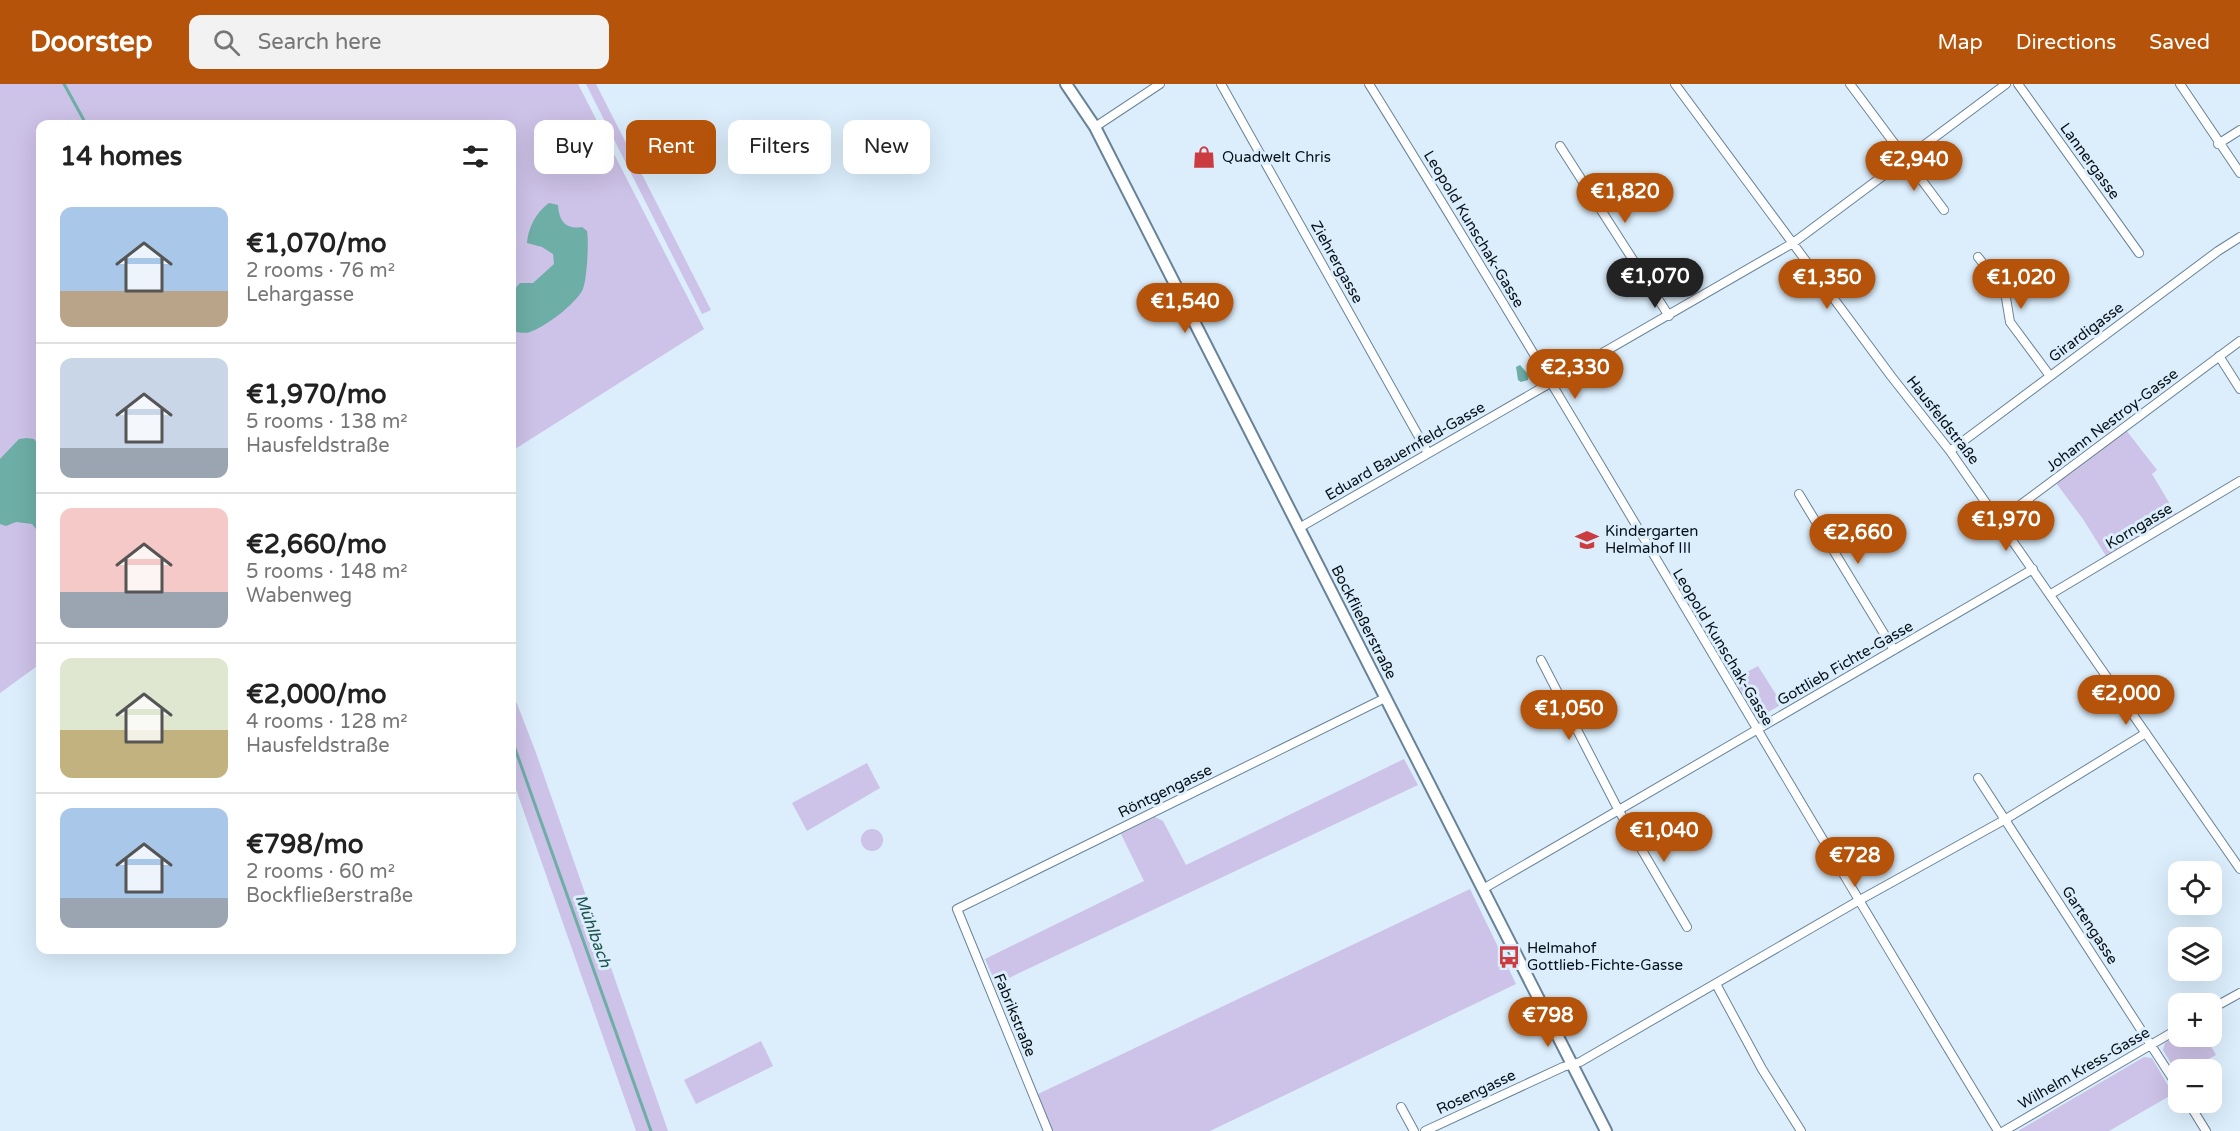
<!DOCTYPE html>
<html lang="en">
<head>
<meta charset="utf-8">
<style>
  :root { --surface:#fff; --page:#f2f2f2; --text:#222; --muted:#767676; --line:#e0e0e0; --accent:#b45309 }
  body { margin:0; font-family:"Varela Round",sans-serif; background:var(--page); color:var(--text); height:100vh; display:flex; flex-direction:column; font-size:22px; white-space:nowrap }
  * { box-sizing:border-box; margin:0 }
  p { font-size:20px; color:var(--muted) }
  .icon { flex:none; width:33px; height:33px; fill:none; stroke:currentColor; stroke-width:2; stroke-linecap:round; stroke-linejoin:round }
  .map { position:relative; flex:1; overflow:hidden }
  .drawer { position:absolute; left:36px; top:36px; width:480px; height:834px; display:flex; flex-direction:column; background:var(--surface); border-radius:12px; box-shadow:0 6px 24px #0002 }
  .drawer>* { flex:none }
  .guide { position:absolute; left:534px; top:36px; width:570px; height:54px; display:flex; gap:12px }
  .tools { position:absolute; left:2168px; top:777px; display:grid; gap:12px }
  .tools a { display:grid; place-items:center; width:54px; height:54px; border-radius:12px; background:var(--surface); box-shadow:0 6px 24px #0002; font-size:30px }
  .price { position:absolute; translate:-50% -51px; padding:0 14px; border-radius:21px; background:var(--accent); color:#fff; font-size:20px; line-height:39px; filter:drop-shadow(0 2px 3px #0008) }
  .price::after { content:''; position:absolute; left:50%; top:36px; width:18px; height:14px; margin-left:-9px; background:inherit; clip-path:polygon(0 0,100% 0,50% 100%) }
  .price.selected { background:#222; color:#fff }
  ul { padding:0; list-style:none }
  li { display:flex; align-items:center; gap:18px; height:150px; padding:0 24px }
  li+li { border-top:2px solid var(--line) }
  li span { display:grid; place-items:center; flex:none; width:168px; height:120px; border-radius:12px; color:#555 }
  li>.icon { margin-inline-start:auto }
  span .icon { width:72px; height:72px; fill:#fffc; stroke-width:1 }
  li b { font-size:26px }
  h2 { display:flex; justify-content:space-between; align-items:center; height:72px; padding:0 24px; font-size:26px }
  .chip { padding:0 21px; border-radius:12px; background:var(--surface); box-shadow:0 6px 24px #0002; font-size:21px; line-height:54px }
  .chip.selected { background:var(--accent); color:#fff }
  header { display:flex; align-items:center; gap:36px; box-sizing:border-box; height:84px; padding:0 30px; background:var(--accent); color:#fff }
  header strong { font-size:28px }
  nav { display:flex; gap:33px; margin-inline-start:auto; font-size:21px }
  .search { width:420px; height:54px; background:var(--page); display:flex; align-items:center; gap:15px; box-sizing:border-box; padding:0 21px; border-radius:12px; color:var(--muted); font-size:22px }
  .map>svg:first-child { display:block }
</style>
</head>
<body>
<header>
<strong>Doorstep</strong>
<div class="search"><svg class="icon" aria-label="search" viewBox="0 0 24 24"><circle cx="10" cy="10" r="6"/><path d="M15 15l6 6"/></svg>Search here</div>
<nav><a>Map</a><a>Directions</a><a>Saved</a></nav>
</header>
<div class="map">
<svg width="2240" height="1047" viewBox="0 0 2240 1047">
  <rect width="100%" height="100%" fill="#dceefc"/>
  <path fill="#cdc2e7" d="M0,0H578L704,245L512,367V40H40V580L0,609Z
    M586,0H596L711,226L702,230Z
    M2126,346L2157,386L2152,390L2176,430L2106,472L2083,435L2056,399Z
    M1758,582L1782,620L1758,634L1734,595Z
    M512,607L535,666L668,1047H636L512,694Z
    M1404,675L1418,701L996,900L985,875L1144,797L1121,750L1155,733L1163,737L1186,781Z
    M867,679L880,704L807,747L792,719Z
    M861 756a11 11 0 1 1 22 0a11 11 0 1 1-22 0Z
    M1470,805L1516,900L1210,1047H1053L1038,1010Z
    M2178,951L2206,953L2216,971L2191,985L2178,986V991L2163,966L2165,959Z
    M761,957L773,982L696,1020L684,996Z
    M2144,973L2152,974L2173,1010L2109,1047H2018Z"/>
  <path fill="#6daea6" d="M549,119L558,121C559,136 565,146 582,143L587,147C589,157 587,199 582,207C574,221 545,243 530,248C525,250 517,248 512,247V208L520,199H533L554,180L553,170L542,163L527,159C528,144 536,128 549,119Z
    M1520,281L1529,291L1528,296L1521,298L1518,296L1516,283Z
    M27,354L34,355L40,363V450L32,440L16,438L6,442L0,440V375L19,355Z"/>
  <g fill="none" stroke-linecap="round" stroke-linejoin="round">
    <path stroke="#6daea6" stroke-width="3" d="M64,0L86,40
      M512,656L651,1047"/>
    <g stroke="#688398" stroke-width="10">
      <path id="street" d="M1221,0L1428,369
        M1369,0C1584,346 1786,699 1998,1047
        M1675,0L1891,292L1950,367L2240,785
        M1850,0L1944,126
        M2018,0L2139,169
        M2180,0L2240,89
        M1095,43L1160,0
        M2218,60L2240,46
        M1560,62L1669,232
        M1978,173L2005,208L2010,238L2050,292
        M2219,272L2240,305
        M1950,367L2218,167L2240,153
        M1799,410L1894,566
        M2000,436L2240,257
        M1299,444L1793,159L2006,0
        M2051,510L2240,397
        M1541,576L1619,727L1687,843
        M1978,694L2178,1003
        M1483,805L2033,485
        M1716,900L1762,985L1801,1047
        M2211,925L2240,909
        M2188,1018L2206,1047
        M1401,1023L1414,1047
        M1048,1047L957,825L1385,614
        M1425,1047L1563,983L1580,978L1858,817L2006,735L2146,649
        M2004,1047L2178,945"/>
    </g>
    <g stroke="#688398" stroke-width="14">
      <path id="secondary" d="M1066,0L1095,43L1606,1047"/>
    </g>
    <use href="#street" stroke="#fff" stroke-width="8"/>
    <use href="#secondary" stroke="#fff" stroke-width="10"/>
  </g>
  <defs>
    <g id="shop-bare" transform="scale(1.8)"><path d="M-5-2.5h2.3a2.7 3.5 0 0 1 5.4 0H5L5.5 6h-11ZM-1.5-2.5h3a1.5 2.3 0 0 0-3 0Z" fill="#cb3c40" stroke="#dceefc" stroke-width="2.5" paint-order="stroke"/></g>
    <g id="school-bare" transform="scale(1.8)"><path d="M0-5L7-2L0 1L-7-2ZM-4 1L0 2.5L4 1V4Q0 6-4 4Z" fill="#cb3c40" stroke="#dceefc" stroke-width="2.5" paint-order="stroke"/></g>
    <g id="bus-bare" transform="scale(1.8)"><path d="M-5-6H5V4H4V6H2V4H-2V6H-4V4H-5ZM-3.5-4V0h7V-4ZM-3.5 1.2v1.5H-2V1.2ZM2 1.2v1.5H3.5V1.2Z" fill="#cb3c40" stroke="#dceefc" stroke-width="2.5" paint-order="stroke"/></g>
  </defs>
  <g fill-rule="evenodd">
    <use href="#shop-bare" x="1204" y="73"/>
    <use href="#school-bare" x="1587" y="456"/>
    <use href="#bus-bare" x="1509" y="873"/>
  </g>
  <g text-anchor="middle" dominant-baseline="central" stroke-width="6" stroke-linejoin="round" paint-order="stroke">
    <g font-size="15" fill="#071118" stroke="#dceefc" text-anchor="start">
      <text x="1222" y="73">Quadwelt Chris</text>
      <text x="1605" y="447">Kindergarten<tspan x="1605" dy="17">Helmahof III</tspan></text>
      <text x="1527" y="864">Helmahof<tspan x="1527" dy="17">Gottlieb-Fichte-Gasse</tspan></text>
    </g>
    <g font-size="15" fill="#071118" stroke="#dceefc">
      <text transform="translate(2090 77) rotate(54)">Lannergasse</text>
      <text transform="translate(1474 145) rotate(59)">Leopold Kunschak-Gasse</text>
      <text transform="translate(1337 178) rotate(61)">Ziehrergasse</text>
      <text transform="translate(2086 248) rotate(-37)">Girardigasse</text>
      <text transform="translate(1943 336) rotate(52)">Hausfeldstraße</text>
      <text transform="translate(2112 336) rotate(-37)">Johann Nestroy-Gasse</text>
      <text transform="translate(1405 367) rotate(-30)">Eduard Bauernfeld-Gasse</text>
      <text transform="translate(2139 442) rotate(-31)">Korngasse</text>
      <text transform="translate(1364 538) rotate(63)">Bockfließerstraße</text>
      <text transform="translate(1723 563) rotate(59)">Leopold Kunschak-Gasse</text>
      <text transform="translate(1845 579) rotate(-30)">Gottlieb Fichte-Gasse</text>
      <text transform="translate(1165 707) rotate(-26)">Röntgengasse</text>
      <text transform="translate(2090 841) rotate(57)">Gartengasse</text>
      <text transform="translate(1015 931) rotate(68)">Fabrikstraße</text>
      <text transform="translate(2084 984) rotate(-30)">Wilhelm Kress-Gasse</text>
      <text transform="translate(1476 1008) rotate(-25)">Rosengasse</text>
    </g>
    <g font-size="16" font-style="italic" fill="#1c544e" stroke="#dceefc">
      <text transform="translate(593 847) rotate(70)">Mühlbach</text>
    </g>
  </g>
</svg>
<div class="tools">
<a><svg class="icon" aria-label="locate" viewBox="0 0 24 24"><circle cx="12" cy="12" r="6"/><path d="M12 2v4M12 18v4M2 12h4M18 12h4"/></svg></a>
<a><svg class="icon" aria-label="layers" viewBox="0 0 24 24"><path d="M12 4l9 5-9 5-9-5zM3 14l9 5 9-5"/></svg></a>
<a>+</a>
<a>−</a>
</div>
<b class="price" style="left:1914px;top:108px">€2,940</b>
<b class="price" style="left:1625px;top:140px">€1,820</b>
<b class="price selected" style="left:1655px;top:225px">€1,070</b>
<b class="price" style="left:1827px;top:226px">€1,350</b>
<b class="price" style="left:2021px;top:226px">€1,020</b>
<b class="price" style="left:1185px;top:250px">€1,540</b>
<b class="price" style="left:1575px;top:316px">€2,330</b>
<b class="price" style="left:2006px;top:468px">€1,970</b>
<b class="price" style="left:1858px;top:481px">€2,660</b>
<b class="price" style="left:2126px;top:642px">€2,000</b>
<b class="price" style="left:1569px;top:657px">€1,050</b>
<b class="price" style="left:1664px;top:779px">€1,040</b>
<b class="price" style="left:1855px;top:804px">€728</b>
<b class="price" style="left:1548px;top:964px">€798</b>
<div class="guide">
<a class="chip">Buy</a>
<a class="chip selected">Rent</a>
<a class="chip">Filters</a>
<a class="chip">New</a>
</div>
<section class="drawer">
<h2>14 homes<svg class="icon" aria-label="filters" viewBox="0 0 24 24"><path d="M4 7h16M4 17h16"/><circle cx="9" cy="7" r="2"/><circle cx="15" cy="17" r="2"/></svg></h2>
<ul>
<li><span style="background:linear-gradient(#a9c7e8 70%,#b9a48a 0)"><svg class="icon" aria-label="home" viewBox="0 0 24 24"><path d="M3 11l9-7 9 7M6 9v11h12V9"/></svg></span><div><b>€1,070/mo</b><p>2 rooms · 76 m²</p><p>Lehargasse</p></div></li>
<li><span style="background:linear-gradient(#c9d6e8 75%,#9aa5b1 0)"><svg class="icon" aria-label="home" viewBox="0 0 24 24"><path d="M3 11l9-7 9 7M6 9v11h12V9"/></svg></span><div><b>€1,970/mo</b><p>5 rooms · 138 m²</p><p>Hausfeldstraße</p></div></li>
<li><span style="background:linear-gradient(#f6c9c9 70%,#9aa5b1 0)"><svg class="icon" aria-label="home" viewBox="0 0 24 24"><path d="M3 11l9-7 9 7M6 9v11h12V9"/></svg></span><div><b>€2,660/mo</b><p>5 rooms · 148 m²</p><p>Wabenweg</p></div></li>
<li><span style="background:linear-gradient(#dfe7d0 60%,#c2b280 0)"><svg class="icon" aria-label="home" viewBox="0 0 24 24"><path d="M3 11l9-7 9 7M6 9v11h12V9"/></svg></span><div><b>€2,000/mo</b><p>4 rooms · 128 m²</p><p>Hausfeldstraße</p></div></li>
<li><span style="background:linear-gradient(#a9c7e8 75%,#9aa5b1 0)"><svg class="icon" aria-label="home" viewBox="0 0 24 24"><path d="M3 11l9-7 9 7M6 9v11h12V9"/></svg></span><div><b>€798/mo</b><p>2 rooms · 60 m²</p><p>Bockfließerstraße</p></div></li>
</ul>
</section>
</div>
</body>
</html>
